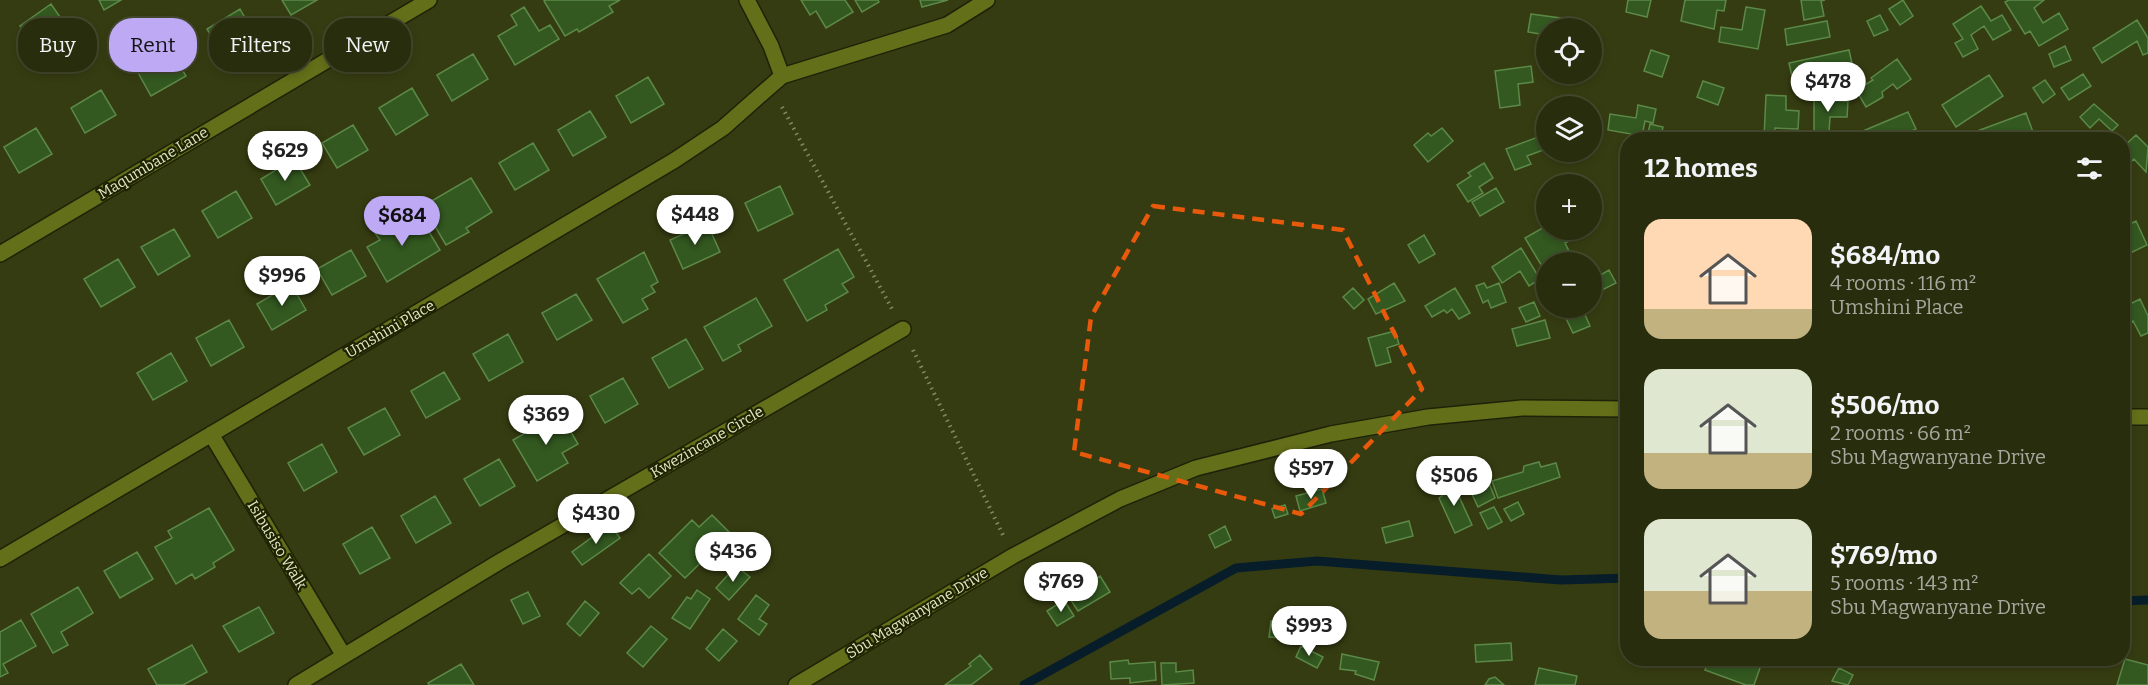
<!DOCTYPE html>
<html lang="en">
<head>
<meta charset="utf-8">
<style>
  :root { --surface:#282d0d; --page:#303516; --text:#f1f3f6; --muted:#a5a89d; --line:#44492e; --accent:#bea9f5 }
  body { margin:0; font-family:Bitter,serif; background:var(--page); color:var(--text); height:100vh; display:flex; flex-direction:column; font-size:22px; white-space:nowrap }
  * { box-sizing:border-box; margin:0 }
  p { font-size:20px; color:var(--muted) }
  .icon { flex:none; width:33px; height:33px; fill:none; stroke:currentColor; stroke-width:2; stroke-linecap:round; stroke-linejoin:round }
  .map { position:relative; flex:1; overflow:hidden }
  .drawer { position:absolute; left:1620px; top:132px; width:510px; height:534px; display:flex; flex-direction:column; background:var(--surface); border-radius:24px; box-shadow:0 3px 9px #0003,0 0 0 2px var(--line) }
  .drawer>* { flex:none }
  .banner { position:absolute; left:18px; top:18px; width:570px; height:54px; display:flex; gap:12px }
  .tools { position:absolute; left:1536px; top:18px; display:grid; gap:12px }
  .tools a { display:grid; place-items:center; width:66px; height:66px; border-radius:50%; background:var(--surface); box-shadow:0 3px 9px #0003,0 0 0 2px var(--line); font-size:30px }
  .price { position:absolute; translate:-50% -51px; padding:0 14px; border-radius:21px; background:#fff; color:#222; font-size:20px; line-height:39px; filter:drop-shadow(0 2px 3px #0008) }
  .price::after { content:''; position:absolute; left:50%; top:36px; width:18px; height:14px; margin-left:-9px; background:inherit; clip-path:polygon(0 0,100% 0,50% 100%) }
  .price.active { background:var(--accent); color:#111 }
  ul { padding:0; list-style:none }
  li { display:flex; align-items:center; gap:18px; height:150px; padding:0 24px }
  li span { display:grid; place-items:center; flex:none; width:168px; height:120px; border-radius:18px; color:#555 }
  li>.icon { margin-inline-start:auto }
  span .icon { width:72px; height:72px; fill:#fffc; stroke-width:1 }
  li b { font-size:26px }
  h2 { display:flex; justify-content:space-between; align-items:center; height:72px; padding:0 24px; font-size:26px }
  .chip { padding:0 21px; border-radius:24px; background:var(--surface); box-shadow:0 3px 9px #0003,0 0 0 2px var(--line); font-size:21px; line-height:54px }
  .chip.active { background:var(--accent); color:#111 }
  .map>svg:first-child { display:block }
</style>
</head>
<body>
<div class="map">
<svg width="2148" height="685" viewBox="0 0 2148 685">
  <rect width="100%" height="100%" fill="#363c11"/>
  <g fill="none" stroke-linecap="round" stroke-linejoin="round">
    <path stroke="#071e2a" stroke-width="9" d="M2122,601L2148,600
      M1024,685L1236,568L1317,561L1561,580L1628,578"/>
  </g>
  <path fill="#335820" stroke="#5c8948" stroke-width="1.5" d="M99,0H121L104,10Z
    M282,0H317L291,15Z
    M546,0H620L609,6L613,12L579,32L577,29L565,36L544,1Z
    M801,0H845L853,12L826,28L816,11L810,15Z
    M855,0H878L879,2L862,12Z
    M920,0H948L922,7Z
    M1628,0H1651L1647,17L1626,12Z
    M1685,0H1726L1724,11L1717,10L1714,29L1681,21Z
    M1801,0H1825L1821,1L1824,16L1804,20Z
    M1903,0L1913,16L1900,25L1889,9Z
    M2009,0H2044L2034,8L2043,23L2059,13L2068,29L2039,46L2030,31L2025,34L2005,2Z
    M51,4L69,30L38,51L20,26Z
    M1981,6L1991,21L2002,15L2011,30L1993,40L1984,26L1971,35L1978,49L1963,57L1955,43L1963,39L1953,24Z
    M524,7L539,31L550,25L559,39L515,65L498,36L517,25L511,15Z
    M1746,7L1765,10L1758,49L1719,42L1721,27L1742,30Z
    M240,9L255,35L222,54L207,29Z
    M1531,14L1568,19L1566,28H1546V35L1528,32Z
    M1880,15L1888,30L1874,36L1867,21Z
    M2137,20L2148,38V53L2143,55L2137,41L2102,63L2093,48Z
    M1827,21L1830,37L1787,45L1785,29Z
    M2065,46L2071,60L2054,67L2049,54Z
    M170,49L186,76L151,96L136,69Z
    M1651,50L1669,56L1662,77L1644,71Z
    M1849,50L1853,68L1793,81L1789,63Z
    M473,54L488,79L452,101L437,75Z
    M1897,59L1911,79L1897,89L1893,84L1882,92L1883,97L1866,107L1856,90L1873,80L1871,78Z
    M1531,66L1533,82L1518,84L1520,105L1500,108L1495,71Z
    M2083,74L2091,86L2069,100L2061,88Z
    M1989,75L2003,96L1956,127L1942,105Z
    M648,77L664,104L631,123L616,96Z
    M2045,80L2055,94L2043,103L2033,88Z
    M1703,81L1724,88L1718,105L1697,97Z
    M412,88L428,115L396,135L379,108Z
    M101,90L116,115L85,133L71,108Z
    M1766,95L1786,96V110L1799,111L1798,129L1775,128L1774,139L1764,138Z
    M1814,100L1848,101L1847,117H1830L1829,132H1814Z
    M2094,104L2118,125L2112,131L2099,119L2090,128L2080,117Z
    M1638,105L1656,109L1653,123L1645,121L1642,136L1608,130L1610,114L1636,118Z
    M590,111L606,137L573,156L558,130Z
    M1908,112L1916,129L1892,140H1867L1863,131Z
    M2026,113L2033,132L2011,140H1953Z
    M1650,124L1663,127L1660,140L1647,138Z
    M353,125L368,150L337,168L322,143Z
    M36,128L52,154L19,173L4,147Z
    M1442,128L1453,141L1428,162L1414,145L1428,133L1431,136Z
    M1546,134V149L1527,156L1531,164L1515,170L1506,149Z
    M2136,135L2148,147L2146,172L2134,159L2122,170V148Z
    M533,143L549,170L515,190L499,163Z
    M294,159L310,185L276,205L261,179Z
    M1484,163L1493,178L1479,187L1483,193L1468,202L1457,185L1471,176L1468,173Z
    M471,178L492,212L466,228L469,232L446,245L423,206Z
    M780,186L793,214L758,231L745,203Z
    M1496,188L1504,202L1480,216L1472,202Z
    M236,191L252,218L218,238L202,211Z
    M409,213L417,227L423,222L440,250L387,282L367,247L380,240L375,233Z
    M2136,221L2147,245L2122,257V228Z
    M707,223L720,252L683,269L670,240Z
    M1546,226V230H1581L1583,233L1565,243L1570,253L1553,262H1546L1543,268L1525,238Z
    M174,229L190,256L158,275L141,247Z
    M1424,235L1435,254L1419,263L1408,245Z
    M1521,248L1540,279L1529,286L1520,271L1502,283L1492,267Z
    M838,249L854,277L842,284L848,292L825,305L827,310L807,321L784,280Z
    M351,250L366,276L332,295L317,269Z
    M644,252L658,282L651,286L655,292L642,299L648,309L623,323L597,279Z
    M118,259L135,287L101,307L84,279Z
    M1609,270L1616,283L1594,294L1597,301L1592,303V280Z
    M1394,283L1405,301L1376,314L1368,299Z
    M1484,283L1487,288L1499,283L1506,302L1491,308L1488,300L1483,303L1476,286Z
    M291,284L306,310L272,330L257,304Z
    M1353,288L1364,300L1354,309L1343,297Z
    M1455,288L1470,313L1459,319L1452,309L1447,313L1444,310L1432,317L1425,306Z
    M576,294L592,320L557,340L542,313Z
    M756,298L772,326L738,345L741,351L723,361L704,327Z
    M2140,299L2148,316V333L2141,336L2133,321L2122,327V308Z
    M1534,302L1540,316L1526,322L1519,308Z
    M1561,308H1582L1590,326L1573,333Z
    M229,320L244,347L211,366L196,338Z
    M1545,320L1550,338L1517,346L1512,329Z
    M1395,331L1399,344L1387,348L1391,362L1376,366L1368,338Z
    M508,334L523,362L489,381L473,354Z
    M686,339L703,369L669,388L652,358Z
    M171,353L187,381L153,400L137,373Z
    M444,372L460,399L426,418L411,391Z
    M623,378L638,404L605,423L590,396Z
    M385,408L400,435L364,455L348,428Z
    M560,413L578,444L562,453L568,463L537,481L513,440Z
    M322,444L337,472L304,491L288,463Z
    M499,459L515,486L480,506L464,479Z
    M1539,462L1541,467L1556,463L1560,477L1498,498L1492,481L1523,472L1524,466Z
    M2122,480H2128L2129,512H2122Z
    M1452,481L1472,525L1455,533L1439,498L1442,496L1438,487Z
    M1489,483L1495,498L1478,507L1471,492Z
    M1322,489L1326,503L1300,511L1296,496Z
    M435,496L451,523L416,543L401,516Z
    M1518,502L1524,514L1511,521L1504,509Z
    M1285,505L1288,514L1275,518L1272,509Z
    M1494,507L1502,522L1488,529L1480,513Z
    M209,508L234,550L213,563L215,567L195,579L192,574L176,584L155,547L172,538L168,531Z
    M712,515L733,536L725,544L723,541L685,578L659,553L692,520L699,527Z
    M1409,521L1413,536L1386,543L1382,528Z
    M610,524L620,538L582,565L572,552Z
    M1225,526L1231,540L1215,548L1209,535Z
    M372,527L390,558L360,574L343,544Z
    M137,552L153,579L120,598L104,571Z
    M649,554L671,576L649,598L639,588L632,594L620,583Z
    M736,566L750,577L729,600L716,588Z
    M1100,576L1110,592L1078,611L1068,596Z
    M78,587L93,613L61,632L68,645L53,653L31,614Z
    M697,590L710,599L690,629L672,618L687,597L691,599Z
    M528,592L540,616L523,624L511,600Z
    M756,595L769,605L759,619L767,624L759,635L738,619Z
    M1064,600L1074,616L1057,626L1047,611Z
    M585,601L599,613L580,636L567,624Z
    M259,607L274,633L239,652L223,626Z
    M21,620L36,646L3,664L8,673L0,677V632Z
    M1271,621L1281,622L1279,638L1269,637Z
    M651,626L667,639L643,667L627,653Z
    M723,629L737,641L719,661L706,649Z
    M1511,643L1512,660L1476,662L1475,645Z
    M192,645L207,672L183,685H157L148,669Z
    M1301,646L1323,657L1317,668L1296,657Z
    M1342,654L1379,662L1374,680L1355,674L1356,671L1340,669Z
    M980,655L992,669L971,685H945L971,666L969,664Z
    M1709,658H1749L1761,665L1754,685H1746L1705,670Z
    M2125,659L2148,665V685H2117Z
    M1128,660L1129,664L1155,662L1156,680L1130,683V678L1111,679L1110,662Z
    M1161,663H1176V672L1193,670L1194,683L1162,685Z
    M461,664L474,685H429L428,683Z
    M1539,668L1577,676L1575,685H1535Z
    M1839,668L1853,675L1848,685L1832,681Z
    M1495,677L1504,685H1485L1489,679Z"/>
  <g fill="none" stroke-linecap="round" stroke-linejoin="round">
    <g stroke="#1e2208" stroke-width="18">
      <path id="street" d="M747,0L771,46L782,76
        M0,254L429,0
        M211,434L344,656
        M0,559L675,160L723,128L782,76L947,25L987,0
        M296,685L499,562L903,329"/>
    </g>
    <g stroke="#1e2208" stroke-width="18">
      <path id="secondary" d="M2122,417H2148
        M796,685L1013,556L1120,499L1196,468L1331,434L1428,417L1522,408L1628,409"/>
    </g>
    <path stroke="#838a61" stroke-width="4" stroke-dasharray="1.5 4.5" stroke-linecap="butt" d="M782,107L892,309
      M913,350L1003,535"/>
    <use href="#street" stroke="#646f19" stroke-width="15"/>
    <use href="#secondary" stroke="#646f19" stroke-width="15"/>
  </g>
  <path fill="none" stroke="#e8590c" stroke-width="4.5" stroke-dasharray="12 8" stroke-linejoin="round" d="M1153,206L1343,230L1422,389L1301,514L1074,452L1091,317Z"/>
  <g text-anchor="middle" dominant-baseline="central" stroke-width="4.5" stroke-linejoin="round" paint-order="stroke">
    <g font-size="15" fill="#e0e8c0" stroke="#1e2201">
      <text transform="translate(153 163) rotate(-31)">Maqumbane Lane</text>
      <text transform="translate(390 329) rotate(-30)">Umshini Place</text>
      <text transform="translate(707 442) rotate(-30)">Kwezincane Circle</text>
      <text transform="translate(277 545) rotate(59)">Isibusiso Walk</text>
      <text transform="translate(917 613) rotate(-31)">Sbu Magwanyane Drive</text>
    </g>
  </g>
</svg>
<div class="tools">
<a><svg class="icon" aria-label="locate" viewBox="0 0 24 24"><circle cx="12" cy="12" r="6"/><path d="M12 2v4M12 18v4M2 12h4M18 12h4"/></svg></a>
<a><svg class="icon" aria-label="layers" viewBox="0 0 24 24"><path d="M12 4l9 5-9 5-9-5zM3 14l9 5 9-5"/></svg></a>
<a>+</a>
<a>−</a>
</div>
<b class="price" style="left:1828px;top:113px">$478</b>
<b class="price" style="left:285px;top:182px">$629</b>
<b class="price" style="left:695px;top:246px">$448</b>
<b class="price active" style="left:402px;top:247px">$684</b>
<b class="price" style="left:282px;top:307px">$996</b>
<b class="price" style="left:546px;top:446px">$369</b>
<b class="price" style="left:1311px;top:500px">$597</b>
<b class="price" style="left:1454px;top:507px">$506</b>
<b class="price" style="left:596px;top:545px">$430</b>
<b class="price" style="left:733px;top:583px">$436</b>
<b class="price" style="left:1061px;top:613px">$769</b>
<b class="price" style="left:1309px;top:657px">$993</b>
<div class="banner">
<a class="chip">Buy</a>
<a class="chip active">Rent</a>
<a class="chip">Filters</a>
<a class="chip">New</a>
</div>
<section class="drawer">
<h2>12 homes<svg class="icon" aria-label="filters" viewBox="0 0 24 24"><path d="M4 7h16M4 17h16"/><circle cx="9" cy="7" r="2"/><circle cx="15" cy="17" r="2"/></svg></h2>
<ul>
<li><span style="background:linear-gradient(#ffd9b3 75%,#c2b280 0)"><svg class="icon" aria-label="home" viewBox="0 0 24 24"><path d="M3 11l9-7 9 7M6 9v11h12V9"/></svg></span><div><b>$684/mo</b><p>4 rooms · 116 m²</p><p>Umshini Place</p></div></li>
<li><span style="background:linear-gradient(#dfe7d0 70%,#c2b280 0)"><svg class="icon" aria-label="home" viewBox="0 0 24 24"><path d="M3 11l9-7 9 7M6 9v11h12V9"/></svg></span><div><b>$506/mo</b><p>2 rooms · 66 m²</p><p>Sbu Magwanyane Drive</p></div></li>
<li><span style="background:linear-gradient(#dfe7d0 60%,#c2b280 0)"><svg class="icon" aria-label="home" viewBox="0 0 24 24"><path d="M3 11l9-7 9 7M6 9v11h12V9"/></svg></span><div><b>$769/mo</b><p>5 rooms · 143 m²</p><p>Sbu Magwanyane Drive</p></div></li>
</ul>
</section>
</div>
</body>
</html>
